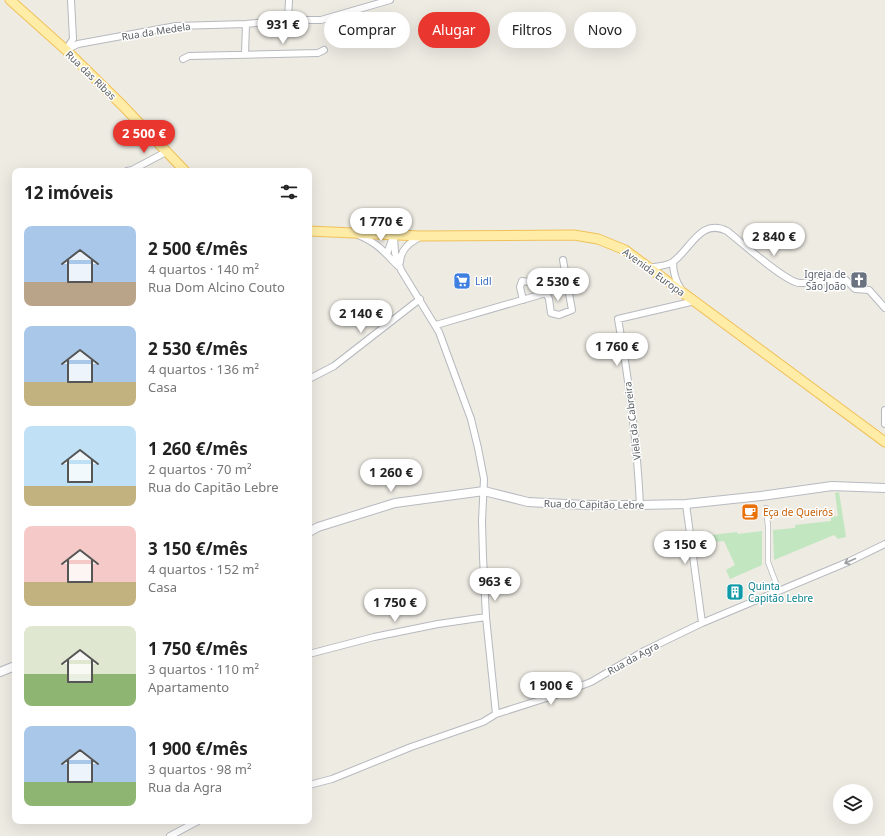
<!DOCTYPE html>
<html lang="pt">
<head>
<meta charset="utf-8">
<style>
  :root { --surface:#fff; --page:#f2f2f2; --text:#222; --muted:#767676; --accent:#e9362e }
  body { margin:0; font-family:"Noto Sans",sans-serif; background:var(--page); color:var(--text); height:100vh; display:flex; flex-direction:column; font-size:15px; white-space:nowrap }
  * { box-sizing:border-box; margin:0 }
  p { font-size:13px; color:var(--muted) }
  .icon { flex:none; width:22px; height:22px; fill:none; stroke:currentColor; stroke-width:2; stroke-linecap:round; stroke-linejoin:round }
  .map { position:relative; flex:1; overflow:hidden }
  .side { position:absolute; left:12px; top:168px; width:300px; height:656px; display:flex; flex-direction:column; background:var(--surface); border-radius:8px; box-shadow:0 4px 16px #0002 }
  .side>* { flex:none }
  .banner { position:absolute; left:324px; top:12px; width:380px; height:36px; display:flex; gap:8px }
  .fabs { position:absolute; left:833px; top:784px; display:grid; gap:8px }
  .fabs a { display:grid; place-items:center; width:40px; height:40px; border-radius:50%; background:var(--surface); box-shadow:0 4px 16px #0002; font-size:20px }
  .price { position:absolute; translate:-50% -34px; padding:0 9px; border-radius:14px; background:#fff; color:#222; font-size:13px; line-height:26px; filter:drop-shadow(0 1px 2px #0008) }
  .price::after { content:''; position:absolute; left:50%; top:24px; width:12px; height:9px; margin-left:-6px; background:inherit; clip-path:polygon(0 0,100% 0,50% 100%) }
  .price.on { background:var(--accent); color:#fff }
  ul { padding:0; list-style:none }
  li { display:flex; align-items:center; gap:12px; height:100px; padding:0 12px }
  li span { display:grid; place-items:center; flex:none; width:112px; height:80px; border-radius:8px; color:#555 }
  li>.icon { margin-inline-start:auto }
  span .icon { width:48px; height:48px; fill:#fffc; stroke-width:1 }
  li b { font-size:17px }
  h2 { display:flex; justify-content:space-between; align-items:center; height:48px; padding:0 12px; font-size:17px }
  .tag { padding:0 14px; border-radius:18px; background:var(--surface); box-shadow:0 4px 16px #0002; font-size:14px; line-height:36px }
  .tag.on { background:var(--accent); color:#fff }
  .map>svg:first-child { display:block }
</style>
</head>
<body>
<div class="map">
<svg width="885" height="836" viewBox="0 0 885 836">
  <rect width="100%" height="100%" fill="#eeebe3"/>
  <path fill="#c1e6c0" d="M839,492L846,537L838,539L834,535L774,560L773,530L795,528V525L831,521V517L838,516L835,493Z
    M762,531V565L730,579L726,570L735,565L724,541L713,542L712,539H703L702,537L703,536L737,532L738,534Z"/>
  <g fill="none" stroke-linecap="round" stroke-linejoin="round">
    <g stroke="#b6b9be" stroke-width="6">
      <path id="pedestrian" d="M766,508L768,526V562L779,591"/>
    </g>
    <g stroke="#b6b9be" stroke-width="8">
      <path id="minor" d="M288,20L289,0
        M66,50L78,44L176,26L246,24L288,20H321L390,0
        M66,50L73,39L71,0
        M245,54L246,24
        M183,59L189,56L318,53L324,50
        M127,171L132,170L166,152
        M358,235C378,243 384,252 399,267
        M394,236L395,253L401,270L439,332L471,419L478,448L484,479L482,521L483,557L486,617L496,714
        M387,254L389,248L393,237
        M400,262C401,249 409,243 420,237
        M673,262C673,273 675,280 681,289
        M650,268C657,266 669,266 674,261C691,248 701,218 727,231C740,241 786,283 800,283C815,284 830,279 846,280L855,289L869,290L885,308
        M523,300L520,287L522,281L546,284V293L549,299L551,313L559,315L572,310L563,260
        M436,325L546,293
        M309,379L334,366L420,299
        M885,410V424
        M686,504L702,623
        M640,505C637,443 629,380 618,319L695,301
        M309,654L374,637L438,624L486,617
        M309,785L332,779L411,747L483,722L496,714L562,693L591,682L644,651L702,623L848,562L885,544
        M170,836L198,821"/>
    </g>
    <g stroke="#b7bac0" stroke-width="10">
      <path id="secondary" d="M309,532L318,527L395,503L484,491L528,502L585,505H640L686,504L761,496L832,486L885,488
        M0,672L15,666"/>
    </g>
    <g stroke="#f1c159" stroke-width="11">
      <path id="primary" d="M10,0L66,50L122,105L185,171
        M309,231L420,236L574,235L598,239L625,250L885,442"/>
    </g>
    <use href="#pedestrian" stroke="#fff" stroke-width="4.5"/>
    <use href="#minor" stroke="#fff" stroke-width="6"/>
    <use href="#secondary" stroke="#fff" stroke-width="8"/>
    <use href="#primary" stroke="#ffeda7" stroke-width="9"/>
  </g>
  <defs><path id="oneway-shaft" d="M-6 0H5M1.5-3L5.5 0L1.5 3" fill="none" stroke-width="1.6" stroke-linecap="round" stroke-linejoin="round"/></defs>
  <use stroke="#9da0a2" href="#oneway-shaft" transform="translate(850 561) rotate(156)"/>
  <defs>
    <g id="church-square" transform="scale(0.9)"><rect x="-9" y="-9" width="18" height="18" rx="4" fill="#6b7280" stroke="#fff"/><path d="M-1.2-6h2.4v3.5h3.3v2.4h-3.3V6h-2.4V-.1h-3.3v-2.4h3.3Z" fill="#fff"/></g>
    <g id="supermarket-square" transform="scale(0.9)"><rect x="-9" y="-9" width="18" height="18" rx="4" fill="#3f7fe0" stroke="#fff"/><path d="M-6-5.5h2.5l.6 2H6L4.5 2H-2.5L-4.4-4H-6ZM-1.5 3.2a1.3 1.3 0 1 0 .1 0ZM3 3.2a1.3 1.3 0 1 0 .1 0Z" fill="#fff"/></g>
    <g id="cafe-square" transform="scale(0.9)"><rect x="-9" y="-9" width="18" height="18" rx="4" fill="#e8710a" stroke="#fff"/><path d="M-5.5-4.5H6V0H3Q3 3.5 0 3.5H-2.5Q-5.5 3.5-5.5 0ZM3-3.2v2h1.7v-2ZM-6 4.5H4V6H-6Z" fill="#fff"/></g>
    <g id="building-square" transform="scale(0.9)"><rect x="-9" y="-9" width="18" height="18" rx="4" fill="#0f9aa8" stroke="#fff"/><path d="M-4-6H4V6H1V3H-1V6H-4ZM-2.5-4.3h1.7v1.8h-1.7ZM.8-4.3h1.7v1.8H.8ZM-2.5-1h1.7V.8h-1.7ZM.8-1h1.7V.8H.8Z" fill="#fff"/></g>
  </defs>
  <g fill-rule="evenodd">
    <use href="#church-square" x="859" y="280"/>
    <use href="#supermarket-square" x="462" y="281"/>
    <use href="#cafe-square" x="750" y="512"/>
    <use href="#building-square" x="735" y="592"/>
  </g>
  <g text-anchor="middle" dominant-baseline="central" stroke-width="3" stroke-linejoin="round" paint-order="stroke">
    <g font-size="10" fill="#5b6064" stroke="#fff">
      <text transform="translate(156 31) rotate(-9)">Rua da Medela</text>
      <text transform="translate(91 75) rotate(44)">Rua das Ribas</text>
      <text transform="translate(654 272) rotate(36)">Avenida Europa</text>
      <text transform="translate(632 421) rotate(-97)">Viela da Cabreira</text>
      <text transform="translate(594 504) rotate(1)">Rua do Capitão Lebre</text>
      <text transform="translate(633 658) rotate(-29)">Rua da Agra</text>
    </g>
    <g font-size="10" fill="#5b616d" stroke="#fff" text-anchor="end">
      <text x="846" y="274">Igreja de<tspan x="846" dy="12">São João</tspan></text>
    </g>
    <g font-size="10" fill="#366cbe" stroke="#fff" text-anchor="start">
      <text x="475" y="281">Lidl</text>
    </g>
    <g font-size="10" fill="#c56008" stroke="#fff" text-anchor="start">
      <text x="763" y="512">Eça de Queirós</text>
    </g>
    <g font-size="10" fill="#0d838f" stroke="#fff" text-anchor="start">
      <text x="748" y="586">Quinta<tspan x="748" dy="12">Capitão Lebre</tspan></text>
    </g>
  </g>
</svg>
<div class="fabs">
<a><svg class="icon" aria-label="layers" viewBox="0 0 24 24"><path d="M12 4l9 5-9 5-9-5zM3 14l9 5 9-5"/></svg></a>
</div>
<b class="price" style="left:283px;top:45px">931 €</b>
<b class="price on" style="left:144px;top:154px">2 500 €</b>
<b class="price" style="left:381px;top:242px">1 770 €</b>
<b class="price" style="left:774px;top:257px">2 840 €</b>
<b class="price" style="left:558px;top:302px">2 530 €</b>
<b class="price" style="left:361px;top:334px">2 140 €</b>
<b class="price" style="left:617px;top:367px">1 760 €</b>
<b class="price" style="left:391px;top:493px">1 260 €</b>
<b class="price" style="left:685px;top:565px">3 150 €</b>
<b class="price" style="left:495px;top:602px">963 €</b>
<b class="price" style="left:395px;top:623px">1 750 €</b>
<b class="price" style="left:551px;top:706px">1 900 €</b>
<div class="banner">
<a class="tag">Comprar</a>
<a class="tag on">Alugar</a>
<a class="tag">Filtros</a>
<a class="tag">Novo</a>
</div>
<section class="side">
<h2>12 imóveis<svg class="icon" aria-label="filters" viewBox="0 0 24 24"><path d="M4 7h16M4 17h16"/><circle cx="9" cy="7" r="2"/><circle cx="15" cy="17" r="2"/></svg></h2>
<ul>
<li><span style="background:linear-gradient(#a9c7e8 70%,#b9a48a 0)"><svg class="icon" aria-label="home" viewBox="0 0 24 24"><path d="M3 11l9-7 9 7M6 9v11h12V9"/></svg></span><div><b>2 500 €/mês</b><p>4 quartos · 140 m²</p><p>Rua Dom Alcino Couto</p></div></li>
<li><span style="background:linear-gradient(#a9c7e8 70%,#c2b280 0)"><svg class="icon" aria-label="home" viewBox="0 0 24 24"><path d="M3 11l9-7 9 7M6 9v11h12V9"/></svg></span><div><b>2 530 €/mês</b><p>4 quartos · 136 m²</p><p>Casa</p></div></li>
<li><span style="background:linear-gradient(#bfe0f5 75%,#c2b280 0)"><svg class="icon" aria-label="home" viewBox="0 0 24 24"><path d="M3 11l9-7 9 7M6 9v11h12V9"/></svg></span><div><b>1 260 €/mês</b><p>2 quartos · 70 m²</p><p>Rua do Capitão Lebre</p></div></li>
<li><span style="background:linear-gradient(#f6c9c9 70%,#c2b280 0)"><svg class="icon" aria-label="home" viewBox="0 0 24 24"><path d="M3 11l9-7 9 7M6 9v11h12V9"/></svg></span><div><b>3 150 €/mês</b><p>4 quartos · 152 m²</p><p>Casa</p></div></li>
<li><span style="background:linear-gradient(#dfe7d0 60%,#8fb573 0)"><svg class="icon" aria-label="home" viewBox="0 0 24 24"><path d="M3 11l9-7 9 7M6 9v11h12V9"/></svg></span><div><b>1 750 €/mês</b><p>3 quartos · 110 m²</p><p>Apartamento</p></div></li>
<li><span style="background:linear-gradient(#a9c7e8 70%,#8fb573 0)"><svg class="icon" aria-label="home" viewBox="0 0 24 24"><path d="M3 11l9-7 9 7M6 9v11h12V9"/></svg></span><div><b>1 900 €/mês</b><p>3 quartos · 98 m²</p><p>Rua da Agra</p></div></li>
</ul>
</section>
</div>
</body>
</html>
